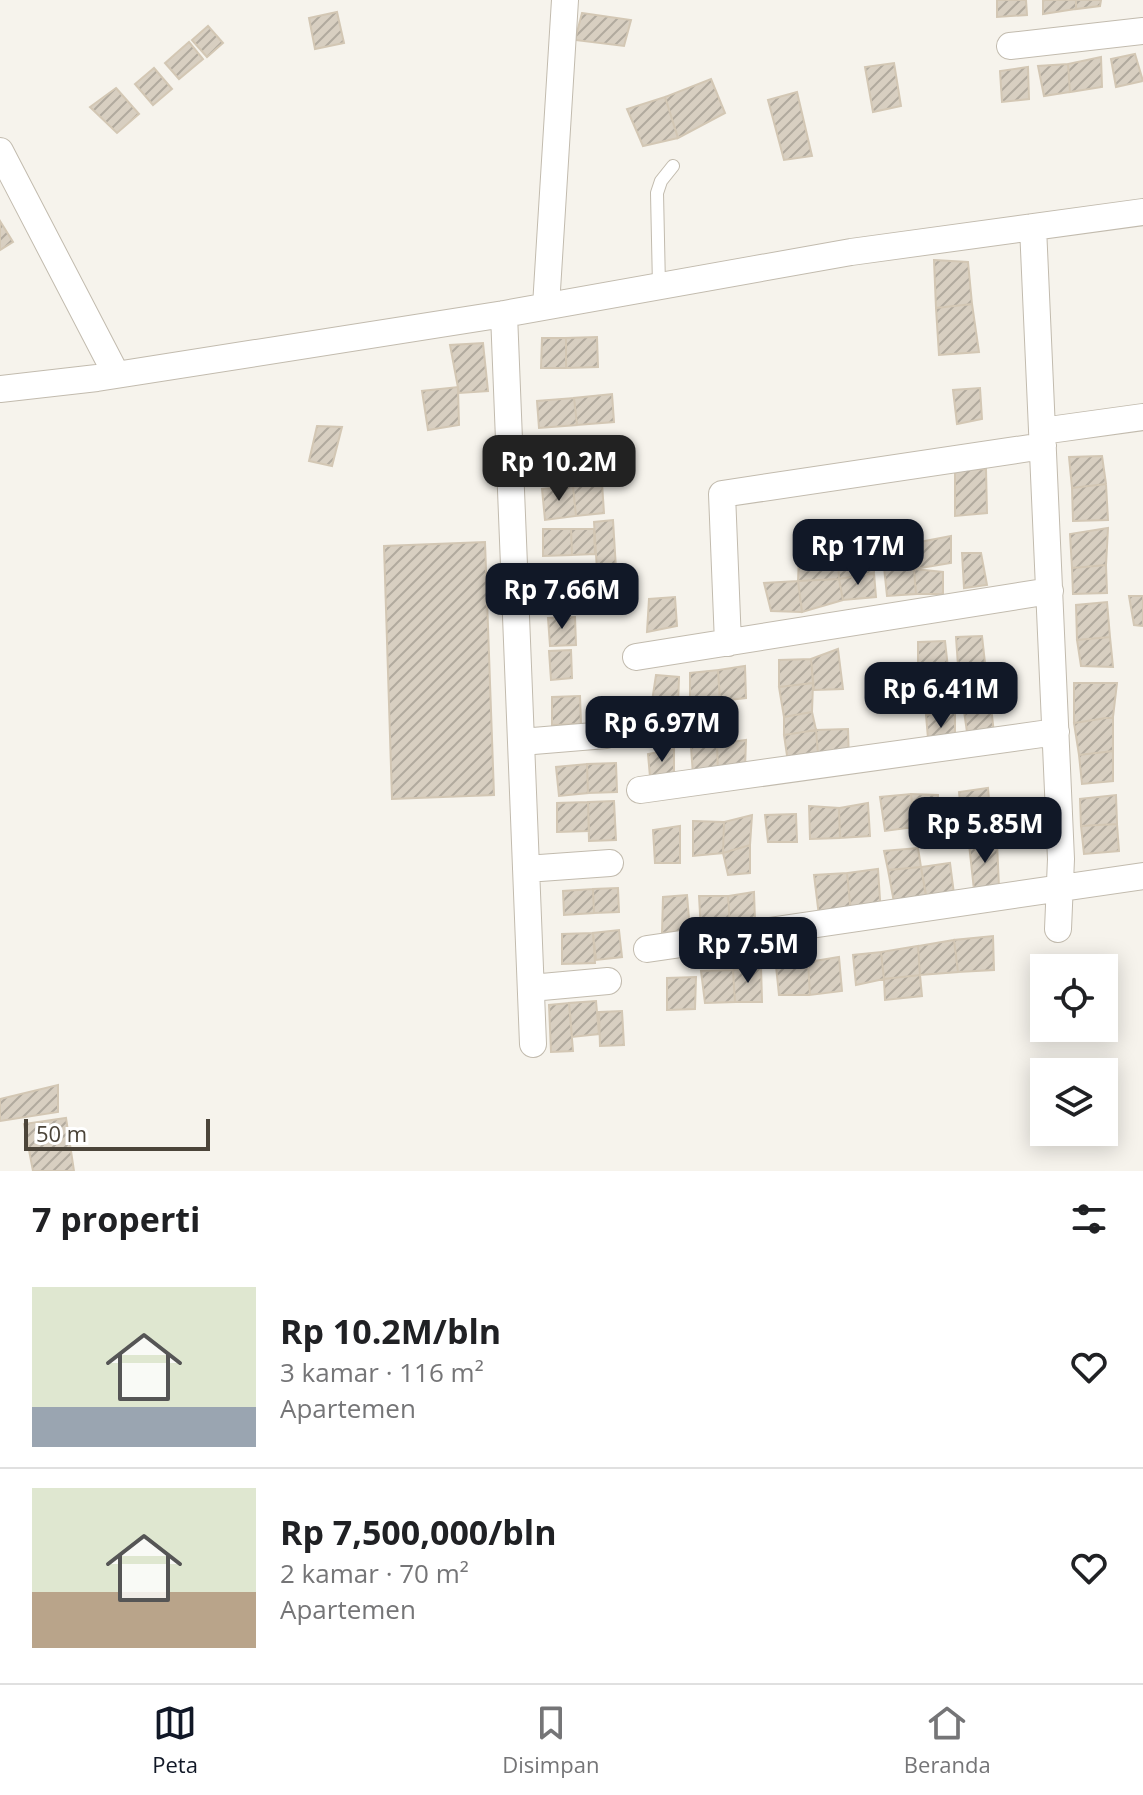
<!DOCTYPE html>
<html lang="id">
<head>
<meta charset="utf-8">
<style>
  :root { --surface:#fff; --page:#f6f6f6; --text:#202124; --muted:#757577; --line:#e0e0e0; --accent:#111827 }
  body { margin:0; font-family:"Open Sans",sans-serif; background:var(--page); color:var(--text); height:100vh; display:flex; flex-direction:column; font-size:30px; white-space:nowrap }
  * { box-sizing:border-box; margin:0 }
  p { font-size:26px; color:var(--muted) }
  .icon { flex:none; width:44px; height:44px; fill:none; stroke:currentColor; stroke-width:2; stroke-linecap:round; stroke-linejoin:round }
  .map { position:relative; height:1171px; overflow:hidden }
  .panel { display:flex; flex-direction:column; background:var(--surface); flex:1 }
  .panel>* { flex:none }
  .tools { position:absolute; left:1030px; top:954px; display:grid; gap:16px }
  .tools a { display:grid; place-items:center; width:88px; height:88px; border-radius:0px; background:var(--surface); box-shadow:0 4px 20px #0003; font-size:40px }
  .scale { position:absolute; left:24px; bottom:20px; width:186px; box-sizing:border-box; padding-left:8px; border:4px solid #4b4439; border-top:0; font-size:22px; line-height:28px; white-space:nowrap; color:#4b4439; -webkit-text-stroke:6px #fff; paint-order:stroke }
  .price { position:absolute; translate:-50% -68px; padding:0 18px; border-radius:16px; background:var(--accent); color:#fff; font-size:26px; line-height:52px; filter:drop-shadow(0 2px 4px #0008) }
  .price::after { content:''; position:absolute; left:50%; top:48px; width:24px; height:18px; margin-left:-12px; background:inherit; clip-path:polygon(0 0,100% 0,50% 100%) }
  .price.current { background:#222; color:#fff }
  ul { padding:0; list-style:none }
  li { display:flex; align-items:center; gap:24px; height:200px; padding:0 32px }
  li+li { border-top:2px solid var(--line) }
  li span { display:grid; place-items:center; flex:none; width:224px; height:160px; border-radius:0px; color:#555 }
  li>.icon { margin-inline-start:auto }
  span .icon { width:96px; height:96px; fill:#fffc; stroke-width:1 }
  li b { font-size:34px }
  h2 { display:flex; justify-content:space-between; align-items:center; height:96px; padding:0 32px; font-size:34px }
  .dock { display:flex; justify-content:space-around; align-items:center; height:112px; border-top:2px solid var(--line); background:var(--surface); font-size:22px; color:var(--muted) }
  .dock a { display:grid; justify-items:center; gap:4px }
  .dock .current { color:var(--accent) }
  .map>svg:first-child { display:block }
</style>
</head>
<body>
<div class="map">
<svg width="1143" height="1171" viewBox="0 0 1143 1171">
  <defs>
    <pattern id="building-hatch" width="6" height="6" patternUnits="userSpaceOnUse" patternTransform="scale(2)"><rect width="6" height="6" fill="#d8cfc1"/><path d="M-1 1l2-2M0 6l6-6M5 7l2-2" fill="none" stroke="#b1aa9e"/></pattern>
  </defs>
  <rect width="100%" height="100%" fill="#f6f3ec"/>
  <path fill="url(#building-hatch)" stroke="#d3c7b4" stroke-width="2" d="M997,0H1026L1027,15L997,17Z
    M1043,0H1076V9L1043,14Z
    M1076,0H1101L1100,6L1076,9Z
    M337,12L344,43L315,49L309,18Z
    M582,13L631,20L624,46L575,40Z
    M208,26L223,43L207,57L192,40Z
    M189,42L203,59L179,79L165,63Z
    M1135,54L1143,81L1116,87L1111,59Z
    M1101,57L1102,87L1070,92L1068,64Z
    M894,63L901,106L873,112L865,67Z
    M1068,64L1070,92L1044,96L1038,66Z
    M1028,67L1029,99L1002,102L1000,71Z
    M154,68L172,89L153,105L135,84Z
    M711,79L725,113L678,138L665,97Z
    M116,88L139,114L117,133L90,107Z
    M797,92L812,156L784,160L768,100Z
    M665,97L678,138L643,146L627,109Z
    M0,221L13,242L0,250Z
    M934,260L968,262L972,304L936,308Z
    M972,304L979,352L939,355L936,308Z
    M597,337L598,367L566,368V338Z
    M542,338H566V368H541Z
    M483,343L488,391L459,393L450,345Z
    M458,387L459,425L428,430L422,391Z
    M980,388L982,419L957,424L953,390Z
    M612,394L614,422L577,425L574,398Z
    M574,398L577,425L539,428L537,401Z
    M317,426L342,427L332,466L309,461Z
    M1102,456L1106,484L1072,488L1069,457Z
    M986,469L987,513L955,516V470Z
    M602,483L604,513L576,516L573,486Z
    M1106,484L1108,520L1073,521L1072,488Z
    M573,486L576,516L545,520L542,489Z
    M613,520L616,569L597,570L594,522Z
    M1108,528L1106,565L1072,568L1070,534Z
    M543,529H571L572,555L543,556Z
    M571,529H594L595,554L572,555Z
    M951,536V563L914,569L909,544Z
    M485,542L494,795L392,799L384,546Z
    M962,553H981L987,585L964,588Z
    M872,556L874,573L839,579L838,561Z
    M799,558L838,561L839,579L798,581Z
    M1106,565L1107,593L1073,594L1072,568Z
    M884,567L914,569L916,594L887,596Z
    M914,569L943,572V594H916Z
    M874,573L876,597L843,600L839,579Z
    M839,579L843,600L802,612L798,581Z
    M798,581L802,612L771,611L764,583Z
    M1129,596H1143V626L1134,625Z
    M675,597L677,626L647,632L649,599Z
    M1107,602L1110,637L1077,640L1076,605Z
    M575,617L576,645L550,646L548,618Z
    M982,636L985,663L958,666L956,637Z
    M1110,637L1113,667L1081,666L1077,640Z
    M945,641L948,668L918,672V642Z
    M838,649L843,689L814,690L811,659Z
    M571,650L572,678L551,680L549,651Z
    M811,659L813,683L779,687V660Z
    M745,666L746,698L720,701L718,670Z
    M718,670L720,701L690,703V673Z
    M656,675L679,677L678,707L651,708Z
    M813,683L812,712L784,717L779,687Z
    M1074,683H1117L1113,717L1074,723Z
    M580,696L581,724L552,725V697Z
    M991,706L994,734L968,739L964,711Z
    M812,712L816,730L784,735V717Z
    M955,712V746L929,750L926,715Z
    M1113,717V751L1079,755L1074,723Z
    M848,729L849,761L819,765L816,730Z
    M816,730L819,765L789,769L784,735Z
    M746,740L745,769L718,773L717,744Z
    M717,744L718,773L693,775L691,747Z
    M674,749V776L650,777L648,754Z
    M1113,751V781L1082,784L1079,755Z
    M616,763L617,792L588,793L587,764Z
    M587,764L588,793L559,796L556,767Z
    M988,788L991,821L962,824L959,792Z
    M911,794L915,827L885,831L880,797Z
    M911,794L938,795V812L948,813L949,830L915,837Z
    M1116,795L1117,824L1081,826L1080,799Z
    M614,801L616,840L589,841L588,802Z
    M588,802L589,831L557,832V803Z
    M868,803L870,836L840,838L839,808Z
    M809,806L839,808L840,838L810,839Z
    M796,814L797,842H768L765,815Z
    M752,815L750,845L723,853L724,822Z
    M693,821L724,822L723,853L693,856Z
    M1117,824L1119,851L1084,854L1081,826Z
    M680,826V863H655L653,830Z
    M997,842L999,887L974,890L969,844Z
    M750,845V873L728,875L723,853Z
    M918,848L921,867L888,870L884,851Z
    M950,863L954,894L927,900L921,867Z
    M921,867L928,908L896,913L888,870Z
    M878,869L881,915L851,913L847,873Z
    M847,873L851,913L819,916L814,875Z
    M618,888L619,912L594,913L593,889Z
    M593,889L594,913L564,915L563,891Z
    M754,892L755,921L730,925L728,896Z
    M687,895L690,930L662,933L663,897Z
    M699,896H728L730,925L701,931Z
    M619,930L622,957L596,960L593,933Z
    M593,933L595,963L562,964V934Z
    M993,936L994,970L958,972L954,940Z
    M954,940L958,972L920,975L918,946Z
    M918,946L920,975L884,979L881,952Z
    M881,952L884,979L856,985L853,955Z
    M839,957L842,991L810,995L808,962Z
    M808,962L810,995H779L776,966Z
    M761,966L762,1002H735L733,970Z
    M733,970L735,1002L705,1003L701,971Z
    M920,975L922,996L885,1000L884,979Z
    M696,977L695,1009L667,1010V978Z
    M596,1001L599,1034L572,1037L569,1003Z
    M569,1003L573,1051L551,1052L549,1005Z
    M622,1011L624,1045L600,1046L599,1012Z
    M58,1085V1112L0,1121V1099Z
    M66,1118L74,1171H33L24,1124Z"/>
  <g fill="none" stroke-linecap="round" stroke-linejoin="round">
    <g stroke="#c2bbae" stroke-width="14">
      <path id="lane" d="M659,286L657,193L661,181L673,166"/>
    </g>
    <g stroke="#c2bbae" stroke-width="28">
      <path id="street" d="M1010,46L1143,31
        M0,151L116,374
        M1033,227L1061,859L1058,929
        M546,306L565,0
        M504,314L533,1044
        M0,389L97,378L504,314L851,252L1143,212
        M1042,431L1143,417
        M728,643L722,494L1043,446
        M636,657L1050,591
        M521,742L606,735
        M640,790L1056,732
        M526,869L610,863
        M647,949L1143,876
        M531,988L608,981"/>
    </g>
    <use href="#lane" stroke="#fff" stroke-width="12"/>
    <use href="#street" stroke="#fff" stroke-width="26"/>
  </g>
</svg>
<div class="tools">
<a><svg class="icon" aria-label="locate" viewBox="0 0 24 24"><circle cx="12" cy="12" r="6"/><path d="M12 2v4M12 18v4M2 12h4M18 12h4"/></svg></a>
<a><svg class="icon" aria-label="layers" viewBox="0 0 24 24"><path d="M12 4l9 5-9 5-9-5zM3 14l9 5 9-5"/></svg></a>
</div>
<div class="scale">50 m</div>
<b class="price current" style="left:559px;top:503px">Rp 10.2M</b>
<b class="price" style="left:858px;top:587px">Rp 17M</b>
<b class="price" style="left:562px;top:631px">Rp 7.66M</b>
<b class="price" style="left:941px;top:730px">Rp 6.41M</b>
<b class="price" style="left:662px;top:764px">Rp 6.97M</b>
<b class="price" style="left:985px;top:865px">Rp 5.85M</b>
<b class="price" style="left:748px;top:985px">Rp 7.5M</b>
</div>
<section class="panel">
<h2>7 properti<svg class="icon" aria-label="filters" viewBox="0 0 24 24"><path d="M4 7h16M4 17h16"/><circle cx="9" cy="7" r="2"/><circle cx="15" cy="17" r="2"/></svg></h2>
<ul>
<li><span style="background:linear-gradient(#dfe7d0 75%,#9aa5b1 0)"><svg class="icon" aria-label="home" viewBox="0 0 24 24"><path d="M3 11l9-7 9 7M6 9v11h12V9"/></svg></span><div><b>Rp 10.2M/bln</b><p>3 kamar · 116 m²</p><p>Apartemen</p></div><svg class="icon" aria-label="heart" viewBox="0 0 24 24"><path d="M12 20l-8-8c-3-5 5-10 8-4 3-6 11-1 8 4z"/></svg></li>
<li><span style="background:linear-gradient(#dfe7d0 65%,#b9a48a 0)"><svg class="icon" aria-label="home" viewBox="0 0 24 24"><path d="M3 11l9-7 9 7M6 9v11h12V9"/></svg></span><div><b>Rp 7,500,000/bln</b><p>2 kamar · 70 m²</p><p>Apartemen</p></div><svg class="icon" aria-label="heart" viewBox="0 0 24 24"><path d="M12 20l-8-8c-3-5 5-10 8-4 3-6 11-1 8 4z"/></svg></li>
</ul>
</section>
<nav class="dock">
<a class="current"><svg class="icon" aria-label="map" viewBox="0 0 24 24"><path d="M3 6l6-2 6 2 6-2v14l-6 2-6-2-6 2zM9 4v14M15 6v14"/></svg>Peta</a>
<a><svg class="icon" aria-label="saved" viewBox="0 0 24 24"><path d="M7 4h10v16l-5-4-5 4z"/></svg>Disimpan</a>
<a><svg class="icon" aria-label="home" viewBox="0 0 24 24"><path d="M3 11l9-7 9 7M6 9v11h12V9"/></svg>Beranda</a>
</nav>
</body>
</html>
